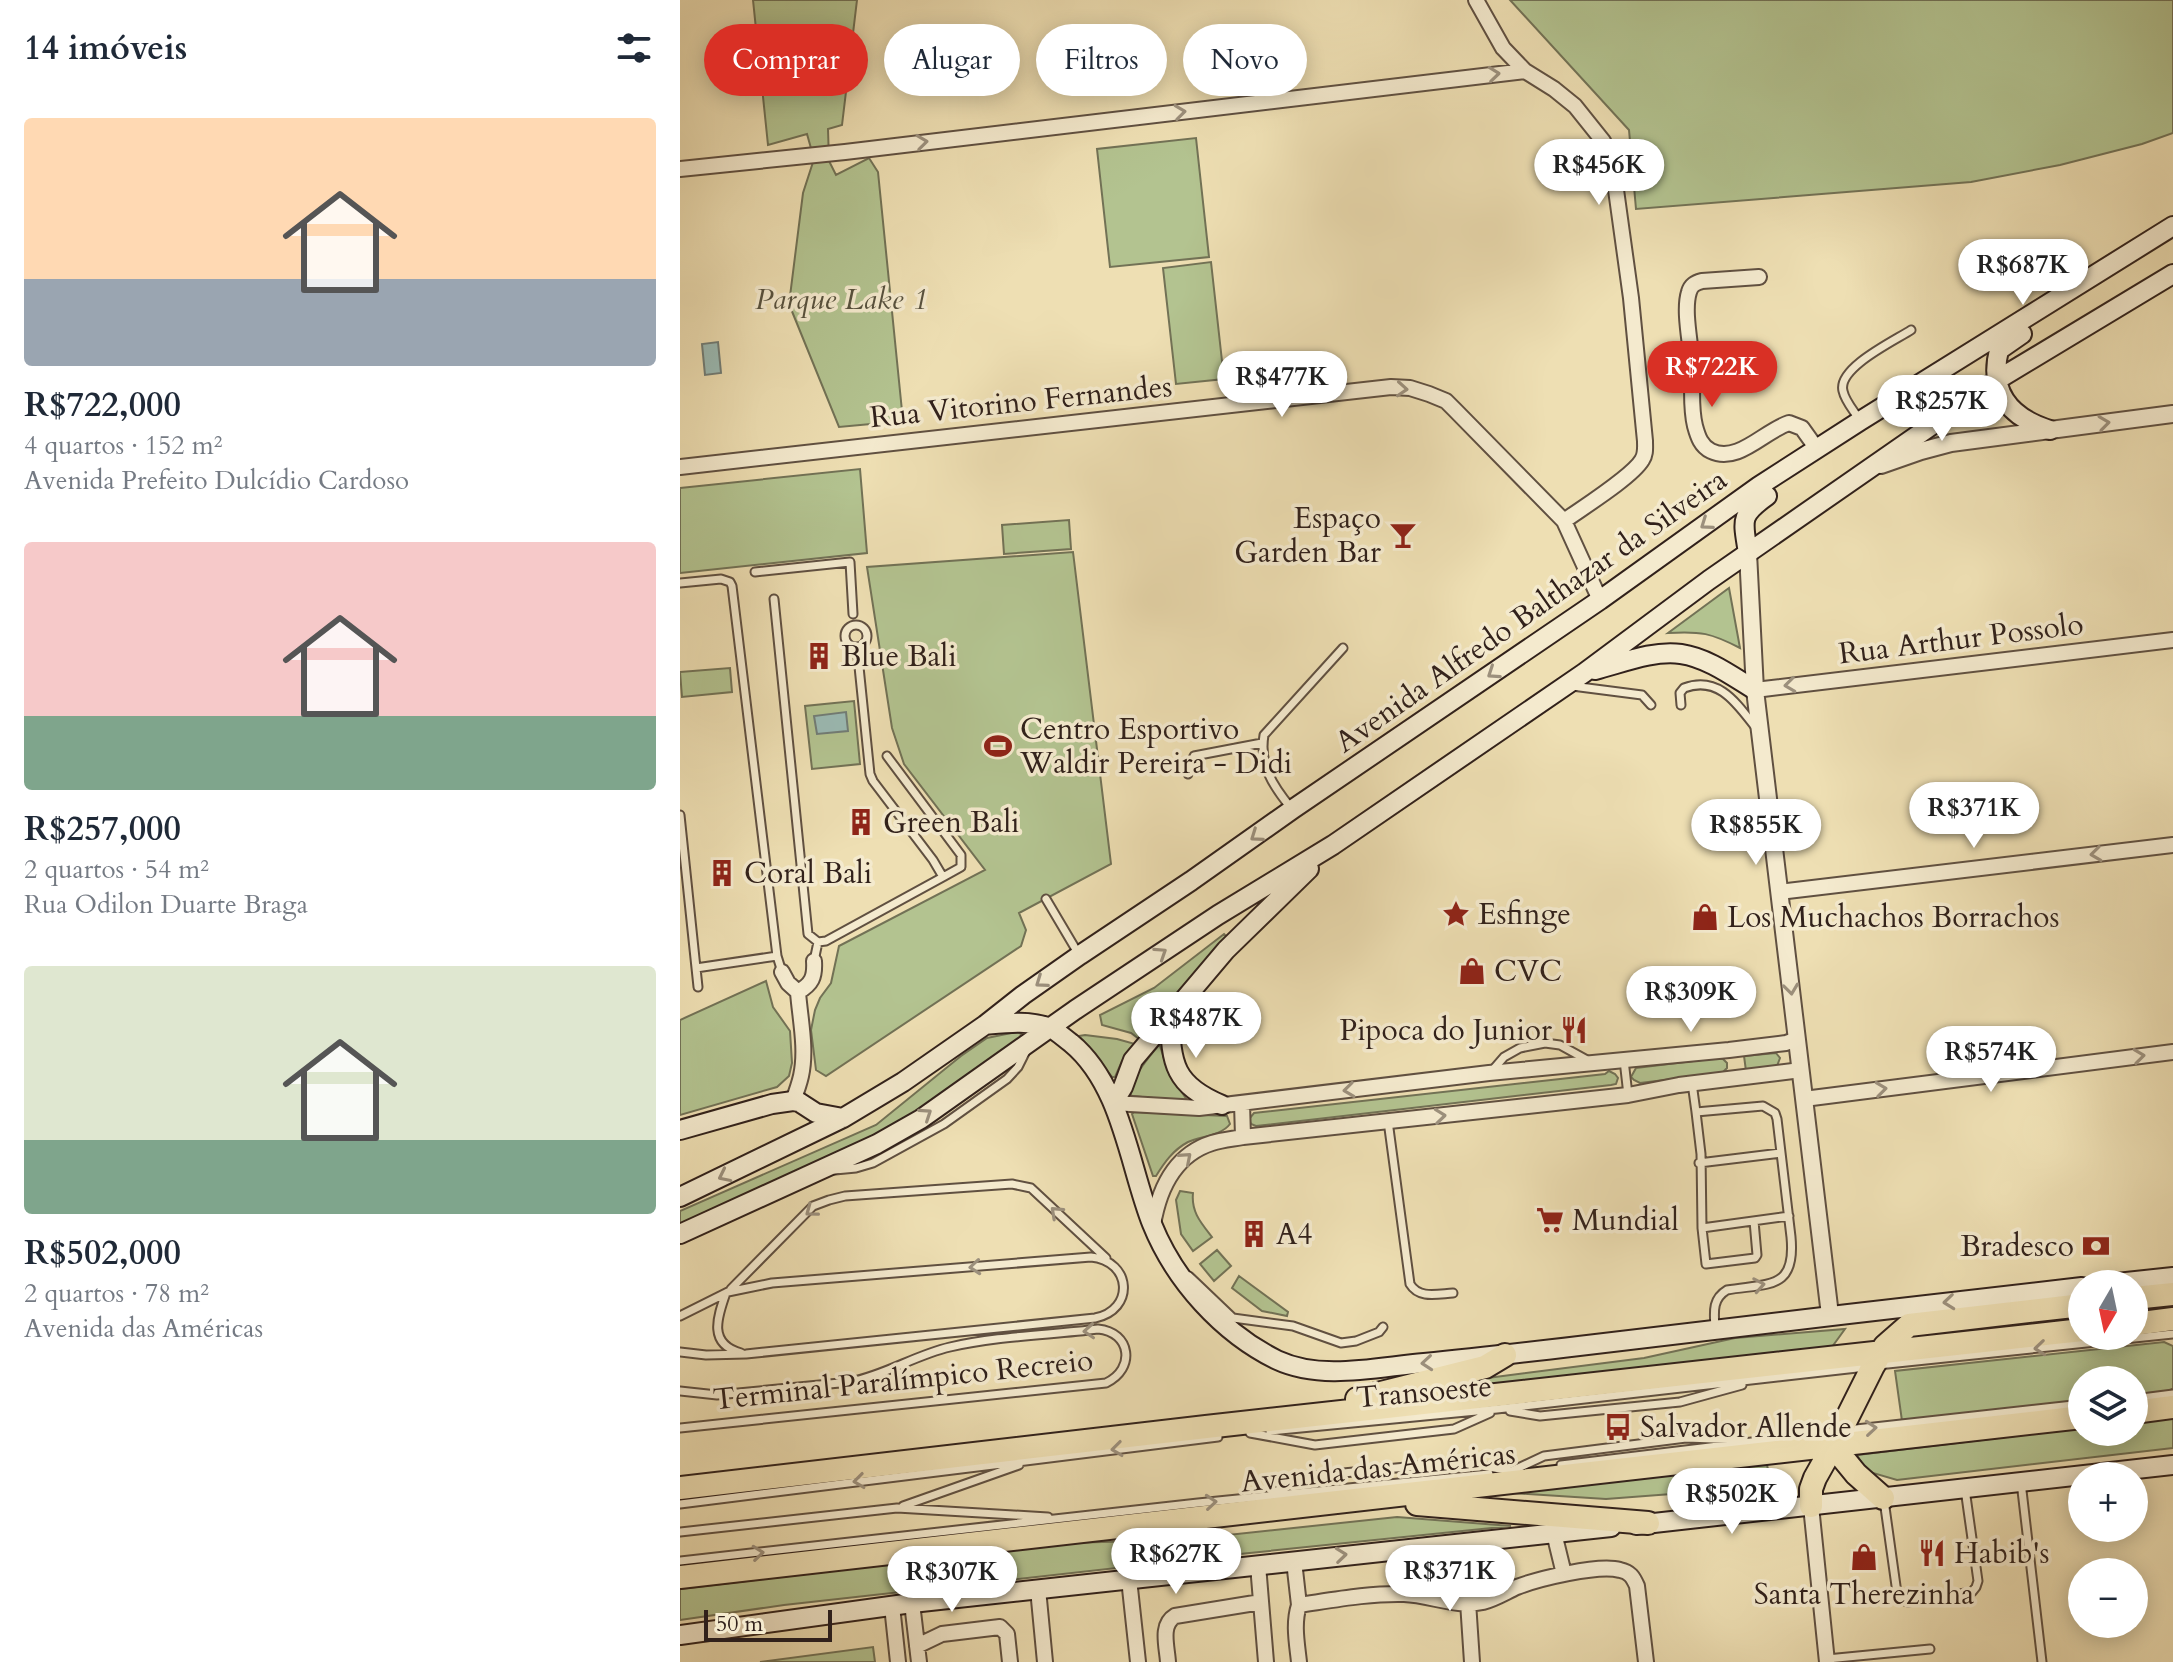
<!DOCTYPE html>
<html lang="pt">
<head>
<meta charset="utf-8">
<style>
  :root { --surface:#fff; --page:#f6f6f7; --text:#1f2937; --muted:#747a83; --accent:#d93025 }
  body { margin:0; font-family:Cardo,serif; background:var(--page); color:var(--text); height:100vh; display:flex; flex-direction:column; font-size:30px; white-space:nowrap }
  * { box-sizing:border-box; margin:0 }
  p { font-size:26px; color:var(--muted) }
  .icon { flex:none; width:44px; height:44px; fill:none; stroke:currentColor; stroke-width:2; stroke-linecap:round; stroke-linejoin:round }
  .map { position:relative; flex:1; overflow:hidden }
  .sheet { display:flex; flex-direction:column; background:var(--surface); width:680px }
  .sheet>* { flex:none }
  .top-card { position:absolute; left:24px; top:24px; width:760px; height:72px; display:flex; gap:16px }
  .needle { width:52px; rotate:189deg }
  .fabs { position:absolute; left:1388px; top:1270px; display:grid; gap:16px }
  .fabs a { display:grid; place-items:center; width:80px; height:80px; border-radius:50%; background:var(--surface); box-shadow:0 4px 20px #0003; font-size:40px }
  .scale { position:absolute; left:24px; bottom:20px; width:128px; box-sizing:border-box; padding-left:8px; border:4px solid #31211b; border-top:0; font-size:22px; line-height:28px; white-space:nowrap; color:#31211b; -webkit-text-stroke:6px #f4eace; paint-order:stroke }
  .price { position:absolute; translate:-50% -68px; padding:0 18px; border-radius:28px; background:#fff; color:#222; font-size:26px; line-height:52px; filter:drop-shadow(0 2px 4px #0008) }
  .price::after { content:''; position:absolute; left:50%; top:48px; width:24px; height:18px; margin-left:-12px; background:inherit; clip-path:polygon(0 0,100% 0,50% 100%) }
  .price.on { background:var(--accent); color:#fff }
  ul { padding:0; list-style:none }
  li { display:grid; align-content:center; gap:16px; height:424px; padding:0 24px }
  li span { display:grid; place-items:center; height:248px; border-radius:8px; color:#555 }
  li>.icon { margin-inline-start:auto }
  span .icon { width:144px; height:144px; fill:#fffc; stroke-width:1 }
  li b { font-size:34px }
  h2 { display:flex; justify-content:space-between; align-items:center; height:96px; padding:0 24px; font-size:34px }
  .tag { padding:0 28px; border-radius:36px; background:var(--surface); box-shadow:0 4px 20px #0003; font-size:28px; line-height:72px }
  .tag.on { background:var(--accent); color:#fff }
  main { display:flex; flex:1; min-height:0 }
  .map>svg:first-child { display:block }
</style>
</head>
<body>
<main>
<section class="sheet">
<h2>14 imóveis<svg class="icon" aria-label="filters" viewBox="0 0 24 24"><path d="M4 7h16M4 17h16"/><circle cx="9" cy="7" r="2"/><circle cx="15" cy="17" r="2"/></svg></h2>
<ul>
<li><span style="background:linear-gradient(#ffd9b3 65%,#9aa5b1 0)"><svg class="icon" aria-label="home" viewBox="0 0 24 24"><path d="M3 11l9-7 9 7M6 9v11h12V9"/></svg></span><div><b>R$722,000</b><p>4 quartos · 152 m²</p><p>Avenida Prefeito Dulcídio Cardoso</p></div></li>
<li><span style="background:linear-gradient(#f6c9c9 70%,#7fa58c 0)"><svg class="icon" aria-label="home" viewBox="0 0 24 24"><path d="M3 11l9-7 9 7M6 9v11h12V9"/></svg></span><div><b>R$257,000</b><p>2 quartos · 54 m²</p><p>Rua Odilon Duarte Braga</p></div></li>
<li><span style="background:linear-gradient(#dfe7d0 70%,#7fa58c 0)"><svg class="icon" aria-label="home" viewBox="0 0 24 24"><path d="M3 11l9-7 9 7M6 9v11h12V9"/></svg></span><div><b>R$502,000</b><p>2 quartos · 78 m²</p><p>Avenida das Américas</p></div></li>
</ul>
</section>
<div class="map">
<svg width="1493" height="1662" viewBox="0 0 1493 1662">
  <rect width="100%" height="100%" fill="#eedfb3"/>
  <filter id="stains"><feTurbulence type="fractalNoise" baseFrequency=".0025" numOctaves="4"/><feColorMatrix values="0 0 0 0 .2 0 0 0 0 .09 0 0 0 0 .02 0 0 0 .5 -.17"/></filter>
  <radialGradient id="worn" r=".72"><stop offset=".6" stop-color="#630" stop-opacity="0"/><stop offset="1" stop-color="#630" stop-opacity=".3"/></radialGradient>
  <path fill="#b3c390" stroke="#727256" stroke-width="2" d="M73,0H177L162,125L148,129L149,161L156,175L189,158L198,172L223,421L159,427L109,304L123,193L134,159L127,134L88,145Z
    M830,0H1493V133L1462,144L1380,165L1291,182L956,209L949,130Z
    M516,138L529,257L430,267L417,149Z
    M531,262L544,379L496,384L483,268Z
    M180,469L187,553L0,573V488Z
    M389,520L391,549L324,554L322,525Z
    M393,552L431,864L339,913L346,930L341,946L146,1076L136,1070L131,1030L135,1010L140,998L151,983L159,946L305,870L224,764L212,728L187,567Z
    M1049,588L1060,648C1031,633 1021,631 988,633Z
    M50,668L52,692L2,697L0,672Z
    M174,701L180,764L132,769L125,706Z
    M544,934L547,937L459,1039L451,1033L422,1025L420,1015L474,988Z
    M86,981L93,1007L110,1031L112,1063L109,1076L97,1087L0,1115V1020Z
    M336,1032L341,1033L340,1039L216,1126L0,1226V1211L196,1125L281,1056L307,1038Z
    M405,1035L437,1039L455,1044L442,1061L435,1077H432L399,1036Z
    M478,1046H480L488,1071L507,1100L505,1101L452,1096L450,1094C454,1074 465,1062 478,1046Z
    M1096,1053L1100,1058L1097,1066L1066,1071L1064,1056Z
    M1038,1058L1043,1059L1047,1063V1068L1042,1073L960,1083L954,1080L951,1077L956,1068Z
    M929,1071L935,1074L938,1078L936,1084L931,1085L576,1126L571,1124L569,1119L574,1113L925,1074Z
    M454,1112L547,1116L550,1124C541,1136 521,1136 508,1142C493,1150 484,1163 476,1176H473L452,1114Z
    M500,1191L513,1193C511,1212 521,1223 532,1237L513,1251L501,1234L496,1200Z
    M537,1250L551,1266L534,1281L520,1264Z
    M559,1276L608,1312L607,1316L582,1311L552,1288Z
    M1165,1329L1149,1351L758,1390L792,1380L964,1358L1055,1338Z
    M1484,1342L1493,1346V1388L1489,1391L1454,1395V1380H1402V1401L1222,1421L1215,1371Z
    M1493,1417V1448L1217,1480L1186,1471L1177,1455L1402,1428V1432H1454V1422Z
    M1087,1465L1094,1497L1018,1492L926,1499L816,1492L963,1473Z
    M717,1517L831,1526L540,1556L545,1547L538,1536Z
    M496,1540H509L523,1547L526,1558L104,1605L0,1620V1589L386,1543Z
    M193,1647L195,1662H80Z"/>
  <path fill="#9bbbb5" stroke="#717d77" stroke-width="2" d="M38,342L41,373L25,375L22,344Z
    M166,712L168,731L137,734L134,716Z"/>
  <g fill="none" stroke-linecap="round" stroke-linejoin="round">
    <g stroke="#605041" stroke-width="11">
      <path id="service" d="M1179,419C1174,411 1165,401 1163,391C1157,368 1214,341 1231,330
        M75,572L170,562L173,614
        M0,583L41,579L50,582L52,586L97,956L102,972
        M94,599L128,934L138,942L134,961
        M165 636a11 11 0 1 1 22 0a11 11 0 1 1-22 0Z
        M892,686L962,695L971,705
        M1001,705L1000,693L1004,688C1039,675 1057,704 1076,728
        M207,756L281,855V867L263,877
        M508,774L514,756L582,743
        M611,808C593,786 579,765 584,735L663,648
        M0,815L16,968L97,956
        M366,899L398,953
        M138,942L146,941L263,877L253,860L193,781L190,774L178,657
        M16,968L18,987
        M944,1060L948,1095
        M811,1072L824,1057L840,1048L865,1043L880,1045L909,1061
        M1012,1083L1016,1112L1083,1106L1095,1113L1097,1119L1111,1237C1116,1290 1089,1283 1047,1290C1032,1299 1034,1312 1035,1328
        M1016,1112L1021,1154L1022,1228L1026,1264L1075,1258L1077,1255L1074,1221
        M708,1121L730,1284C739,1299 757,1294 773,1293
        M1019,1163L1101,1153
        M155,1170L176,1168L193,1163L264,1124L327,1079L338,1067L346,1051
        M1022,1228L1109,1216
        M509,1276L553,1318L613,1326L661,1343L676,1341L699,1332L703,1327
        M51,1289L133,1206L149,1200L165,1196L332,1184L351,1188L426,1258
        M46,1293C37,1318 28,1344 61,1353
        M0,1316L48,1292L92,1283L411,1257C452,1261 455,1310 415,1318L66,1354L26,1355L0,1352
        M1198,1365L1493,1334
        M0,1391L37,1395L170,1382C206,1375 235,1355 270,1347C317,1336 369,1335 418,1329C451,1332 456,1369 426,1383L0,1428
        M1454,1399L1493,1394
        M830,1411L860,1416L1000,1402L1062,1385
        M1167,1430L1402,1404
        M590,1431L817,1409L1186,1367
        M570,1433L635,1445L774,1429L810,1413
        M881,1465L1154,1432
        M1341,1482L1362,1662
        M592,1493L627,1478L642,1475L779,1462L832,1471L864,1456L1006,1438L1062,1440
        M1204,1500L1217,1593L1222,1600L1228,1602L1292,1592L1296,1587L1298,1581L1285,1489
        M0,1504L538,1437
        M223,1506L339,1465
        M0,1532L217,1508L368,1517
        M0,1561L518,1503L809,1474
        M1147,1659L1250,1649"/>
    </g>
    <g stroke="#605041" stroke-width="18">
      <path id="minor" d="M796,0L823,48L845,71L874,89L895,106L923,141L932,161L951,298L965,441C965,448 966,454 962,460C952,477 902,508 884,521
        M0,169L165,152L845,71
        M1079,277L1022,281C1015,283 1011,285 1009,292C1003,311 1011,344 1012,365C1013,386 1010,406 1015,426C1018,437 1021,446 1031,451C1058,464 1084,431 1109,423L1122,428L1137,449
        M0,467L711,387L730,388L749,394L766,401L775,410L884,521L920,600
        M1075,690L1493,640
        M1099,892L1493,845
        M102,972L108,983L118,992C120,1019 127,1049 121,1076C119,1085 116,1093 113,1101
        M118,992C132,984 135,977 134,961
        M1124,1099L1493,1052
        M433,1103L519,1108L809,1073L1049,1050L1106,1043L1117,1039
        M562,1103L563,1137
        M473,1225C479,1189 494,1155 532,1143C541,1140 552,1139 563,1137L948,1095L999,1085L1121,1070
        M1131,1506L1147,1662
        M874,1533L884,1574
        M784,1542L792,1662
        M614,1561L619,1605
        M578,1565L586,1662
        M449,1579L458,1662
        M358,1589L365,1662
        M232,1603L239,1662
        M212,1606L218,1662
        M237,1646L262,1634L320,1627L327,1634L330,1662
        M488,1662C487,1646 480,1625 495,1616L581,1602
        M619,1662C617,1643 613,1624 619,1605C653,1600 690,1593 724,1594C751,1595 776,1608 803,1602C815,1599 826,1592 837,1587C858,1579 918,1564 940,1570C950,1572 953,1577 957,1586L966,1662"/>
    </g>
    <g stroke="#605041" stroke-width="20">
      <path id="tertiary" d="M1201,465L1241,451L1271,443L1493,414
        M1068,553L1075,690L1150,1315"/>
    </g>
    <g stroke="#31211b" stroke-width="22">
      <path id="secondary" d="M1342,334L1319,350C1308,393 1331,418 1370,430
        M1068,553C1063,520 1059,516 1087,496
        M915,670C942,663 973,650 1001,654C1028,658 1052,676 1075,690
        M490,1017C491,1064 494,1085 542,1105
        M305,1025C326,1023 350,1020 370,1028C377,1031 384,1038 391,1043C442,1085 449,1166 472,1224C495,1281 542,1333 597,1360C642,1381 697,1367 744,1363C796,1358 848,1352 899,1346C1067,1326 1234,1306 1402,1287
        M433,1103L443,1087L453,1060L546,950L629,869
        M0,1130L92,1104L113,1101L119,1102L136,1113L163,1118
        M0,1197L163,1118L223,1082L305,1025L343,995L400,955L511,881L613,809L920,600L1079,486L1180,421L1493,226
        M0,1234L197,1144L241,1119L395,1010L538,915L653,845L904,673L1029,580L1317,380L1493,274
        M1427,1284L1493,1277
        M956,1525L1493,1465
        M0,1635L232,1603L931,1527"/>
    </g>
    <g stroke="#31211b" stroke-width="26">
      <path id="trunk" d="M1454,1298L1493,1294
        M1454,1324L1493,1319
        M677,1399L805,1367L825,1355
        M1454,1412L1493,1407
        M1153,1446L1176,1474L1203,1498
        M0,1488L526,1427L1402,1330
        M737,1504L968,1523
        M1131,1506V1489L1135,1478L1153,1446L1193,1366L1205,1346L1229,1325L1402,1305
        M0,1577L1402,1417"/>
    </g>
    <use href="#service" stroke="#f4eace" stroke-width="7"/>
    <use href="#minor" stroke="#f4eace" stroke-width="14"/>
    <use href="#tertiary" stroke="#f4eace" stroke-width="16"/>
    <use href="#secondary" stroke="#f4eace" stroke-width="18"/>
    <use href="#trunk" stroke="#eedfb3" stroke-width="22"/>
  </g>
  <defs><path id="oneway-chevron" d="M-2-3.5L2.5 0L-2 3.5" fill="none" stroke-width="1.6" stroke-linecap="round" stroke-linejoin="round" transform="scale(2)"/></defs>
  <g stroke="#9c907d">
    <use href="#oneway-chevron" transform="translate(814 74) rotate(-6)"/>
    <use href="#oneway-chevron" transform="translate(500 112) rotate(-7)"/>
    <use href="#oneway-chevron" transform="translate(242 142) rotate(-7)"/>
    <use href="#oneway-chevron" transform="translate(722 389) rotate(4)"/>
    <use href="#oneway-chevron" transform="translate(1424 423) rotate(-8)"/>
    <use href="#oneway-chevron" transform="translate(1026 524) rotate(145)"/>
    <use href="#oneway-chevron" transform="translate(813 673) rotate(146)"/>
    <use href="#oneway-chevron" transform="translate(1110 685) rotate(173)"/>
    <use href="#oneway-chevron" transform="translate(576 836) rotate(145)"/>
    <use href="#oneway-chevron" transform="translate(1416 854) rotate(173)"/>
    <use href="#oneway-chevron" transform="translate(481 953) rotate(-33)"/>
    <use href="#oneway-chevron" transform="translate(361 982) rotate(145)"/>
    <use href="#oneway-chevron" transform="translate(1111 989) rotate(83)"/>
    <use href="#oneway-chevron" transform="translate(1459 1056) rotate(-7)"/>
    <use href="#oneway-chevron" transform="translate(1201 1089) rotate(-7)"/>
    <use href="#oneway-chevron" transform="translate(669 1090) rotate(173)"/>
    <use href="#oneway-chevron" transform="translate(246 1114) rotate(-34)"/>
    <use href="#oneway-chevron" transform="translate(760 1116) rotate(-6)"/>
    <use href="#oneway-chevron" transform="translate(506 1158) rotate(-41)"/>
    <use href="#oneway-chevron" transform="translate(44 1176) rotate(154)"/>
    <use href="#oneway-chevron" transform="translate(131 1211) rotate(143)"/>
    <use href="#oneway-chevron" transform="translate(376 1212) rotate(-137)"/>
    <use href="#oneway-chevron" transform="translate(295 1267) rotate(175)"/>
    <use href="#oneway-chevron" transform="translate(1079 1285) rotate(-10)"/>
    <use href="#oneway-chevron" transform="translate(1269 1302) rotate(174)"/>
    <use href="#oneway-chevron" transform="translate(409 1331) rotate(176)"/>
    <use href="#oneway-chevron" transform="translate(1360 1348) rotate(174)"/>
    <use href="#oneway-chevron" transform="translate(747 1363) rotate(175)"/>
    <use href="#oneway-chevron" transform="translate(1191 1428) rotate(-5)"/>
    <use href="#oneway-chevron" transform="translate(437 1449) rotate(173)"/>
    <use href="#oneway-chevron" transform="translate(179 1481) rotate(173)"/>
    <use href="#oneway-chevron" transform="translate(531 1502) rotate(-5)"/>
    <use href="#oneway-chevron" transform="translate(78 1553) rotate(-6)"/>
    <use href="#oneway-chevron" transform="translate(661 1555) rotate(-6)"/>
  </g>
  <defs>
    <g id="bar-bare" transform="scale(2.16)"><path d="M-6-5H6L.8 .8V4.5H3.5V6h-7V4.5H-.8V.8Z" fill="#8f2418" stroke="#f4eace" stroke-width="2.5" paint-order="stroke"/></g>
    <g id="building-bare" transform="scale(2.16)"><path d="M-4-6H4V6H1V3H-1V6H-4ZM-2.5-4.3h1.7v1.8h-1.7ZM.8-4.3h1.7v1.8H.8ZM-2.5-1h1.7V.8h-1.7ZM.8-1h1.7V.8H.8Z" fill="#8f2418" stroke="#f4eace" stroke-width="2.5" paint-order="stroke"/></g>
    <g id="stadium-bare" transform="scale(2.16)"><path d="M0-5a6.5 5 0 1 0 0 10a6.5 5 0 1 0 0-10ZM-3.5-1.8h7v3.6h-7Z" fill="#8f2418" stroke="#f4eace" stroke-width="2.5" paint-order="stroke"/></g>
    <g id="sight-bare" transform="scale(2.16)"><path d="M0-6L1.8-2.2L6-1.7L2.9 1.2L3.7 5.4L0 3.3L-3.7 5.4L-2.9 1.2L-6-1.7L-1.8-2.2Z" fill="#8f2418" stroke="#f4eace" stroke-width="2.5" paint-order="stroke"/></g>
    <g id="shop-bare" transform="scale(2.16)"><path d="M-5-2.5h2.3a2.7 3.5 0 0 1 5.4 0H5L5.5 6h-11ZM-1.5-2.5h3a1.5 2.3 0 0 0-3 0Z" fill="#8f2418" stroke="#f4eace" stroke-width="2.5" paint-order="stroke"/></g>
    <g id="restaurant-bare" transform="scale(2.16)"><path d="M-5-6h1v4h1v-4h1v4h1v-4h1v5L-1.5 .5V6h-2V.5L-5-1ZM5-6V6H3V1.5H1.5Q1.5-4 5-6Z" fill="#8f2418" stroke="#f4eace" stroke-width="2.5" paint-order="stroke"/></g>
    <g id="supermarket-bare" transform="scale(2.16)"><path d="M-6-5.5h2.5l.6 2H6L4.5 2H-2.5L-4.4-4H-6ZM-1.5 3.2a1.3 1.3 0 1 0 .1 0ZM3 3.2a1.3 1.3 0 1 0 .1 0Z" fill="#8f2418" stroke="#f4eace" stroke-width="2.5" paint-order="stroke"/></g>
    <g id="bank-bare" transform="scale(2.16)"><path d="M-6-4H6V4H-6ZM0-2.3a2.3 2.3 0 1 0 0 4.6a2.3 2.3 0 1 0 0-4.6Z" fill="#8f2418" stroke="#f4eace" stroke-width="2.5" paint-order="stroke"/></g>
    <g id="bus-bare" transform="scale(2.16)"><path d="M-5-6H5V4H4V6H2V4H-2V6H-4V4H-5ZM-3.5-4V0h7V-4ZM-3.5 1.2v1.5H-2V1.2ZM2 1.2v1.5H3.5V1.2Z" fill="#8f2418" stroke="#f4eace" stroke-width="2.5" paint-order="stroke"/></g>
  </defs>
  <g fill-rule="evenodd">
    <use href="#bar-bare" x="723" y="535"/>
    <use href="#building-bare" x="139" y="656"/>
    <use href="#stadium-bare" x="318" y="746"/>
    <use href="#building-bare" x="181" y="822"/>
    <use href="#building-bare" x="42" y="873"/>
    <use href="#sight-bare" x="776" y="914"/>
    <use href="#shop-bare" x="1025" y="917"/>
    <use href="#shop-bare" x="792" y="971"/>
    <use href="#restaurant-bare" x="894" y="1030"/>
    <use href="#supermarket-bare" x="870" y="1220"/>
    <use href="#building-bare" x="574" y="1234"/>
    <use href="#bank-bare" x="1416" y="1246"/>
    <use href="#bus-bare" x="938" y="1427"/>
    <use href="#restaurant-bare" x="1252" y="1553"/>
    <use href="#shop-bare" x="1184" y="1557"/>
  </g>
  <g text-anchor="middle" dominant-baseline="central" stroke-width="7" stroke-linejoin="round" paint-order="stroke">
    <g font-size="30" font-style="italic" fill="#58523e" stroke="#f4eace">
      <text x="161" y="299">Parque Lake 1</text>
    </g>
    <g font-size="30" fill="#31211b" stroke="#f4eace">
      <text transform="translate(341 402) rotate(-6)">Rua Vitorino Fernandes</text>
      <text transform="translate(851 611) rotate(-35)">Avenida Alfredo Balthazar da Silveira</text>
      <text transform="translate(1281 639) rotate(-7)">Rua Arthur Possolo</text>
      <text transform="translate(223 1380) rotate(-6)">Terminal Paralímpico Recreio</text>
      <text transform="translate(744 1392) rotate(-5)">Transoeste</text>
      <text transform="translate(698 1468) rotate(-6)">Avenida das Américas</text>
    </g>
    <g font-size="30" fill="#31211b" stroke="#f4eace" text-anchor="start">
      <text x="701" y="518" text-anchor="end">Espaço<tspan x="701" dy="34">Garden Bar</tspan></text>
      <text x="161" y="656">Blue Bali</text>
      <text x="340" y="729">Centro Esportivo<tspan x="340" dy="34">Waldir Pereira - Didi</tspan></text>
      <text x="203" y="822">Green Bali</text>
      <text x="64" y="873">Coral Bali</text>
      <text x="798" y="914">Esfinge</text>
      <text x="1047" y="917">Los Muchachos Borrachos</text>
      <text x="814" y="971">CVC</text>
      <text x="872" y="1030" text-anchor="end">Pipoca do Junior</text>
      <text x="892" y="1220">Mundial</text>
      <text x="596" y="1234">A4</text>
      <text x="1394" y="1246" text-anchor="end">Bradesco</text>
      <text x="960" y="1427">Salvador Allende</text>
      <text x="1274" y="1553">Habib's</text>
      <text x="1184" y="1594" text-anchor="middle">Santa Therezinha</text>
    </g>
  </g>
  <rect width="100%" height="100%" filter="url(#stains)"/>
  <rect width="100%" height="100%" fill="url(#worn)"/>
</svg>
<div class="fabs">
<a><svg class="needle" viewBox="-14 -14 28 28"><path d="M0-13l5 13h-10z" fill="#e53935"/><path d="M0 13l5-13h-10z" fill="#747a83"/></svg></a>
<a><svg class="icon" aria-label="layers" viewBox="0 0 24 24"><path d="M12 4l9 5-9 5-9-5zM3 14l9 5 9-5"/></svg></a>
<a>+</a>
<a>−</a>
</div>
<div class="scale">50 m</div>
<b class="price" style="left:919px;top:207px">R$456K</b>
<b class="price" style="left:1343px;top:307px">R$687K</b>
<b class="price on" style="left:1032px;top:409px">R$722K</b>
<b class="price" style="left:602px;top:419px">R$477K</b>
<b class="price" style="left:1262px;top:443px">R$257K</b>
<b class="price" style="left:1294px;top:850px">R$371K</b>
<b class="price" style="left:1076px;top:867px">R$855K</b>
<b class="price" style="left:1011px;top:1034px">R$309K</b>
<b class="price" style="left:516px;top:1060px">R$487K</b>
<b class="price" style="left:1311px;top:1094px">R$574K</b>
<b class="price" style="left:1052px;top:1536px">R$502K</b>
<b class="price" style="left:496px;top:1596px">R$627K</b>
<b class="price" style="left:770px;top:1613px">R$371K</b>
<b class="price" style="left:272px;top:1614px">R$307K</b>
<div class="top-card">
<a class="tag on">Comprar</a>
<a class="tag">Alugar</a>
<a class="tag">Filtros</a>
<a class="tag">Novo</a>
</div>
</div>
</main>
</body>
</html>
